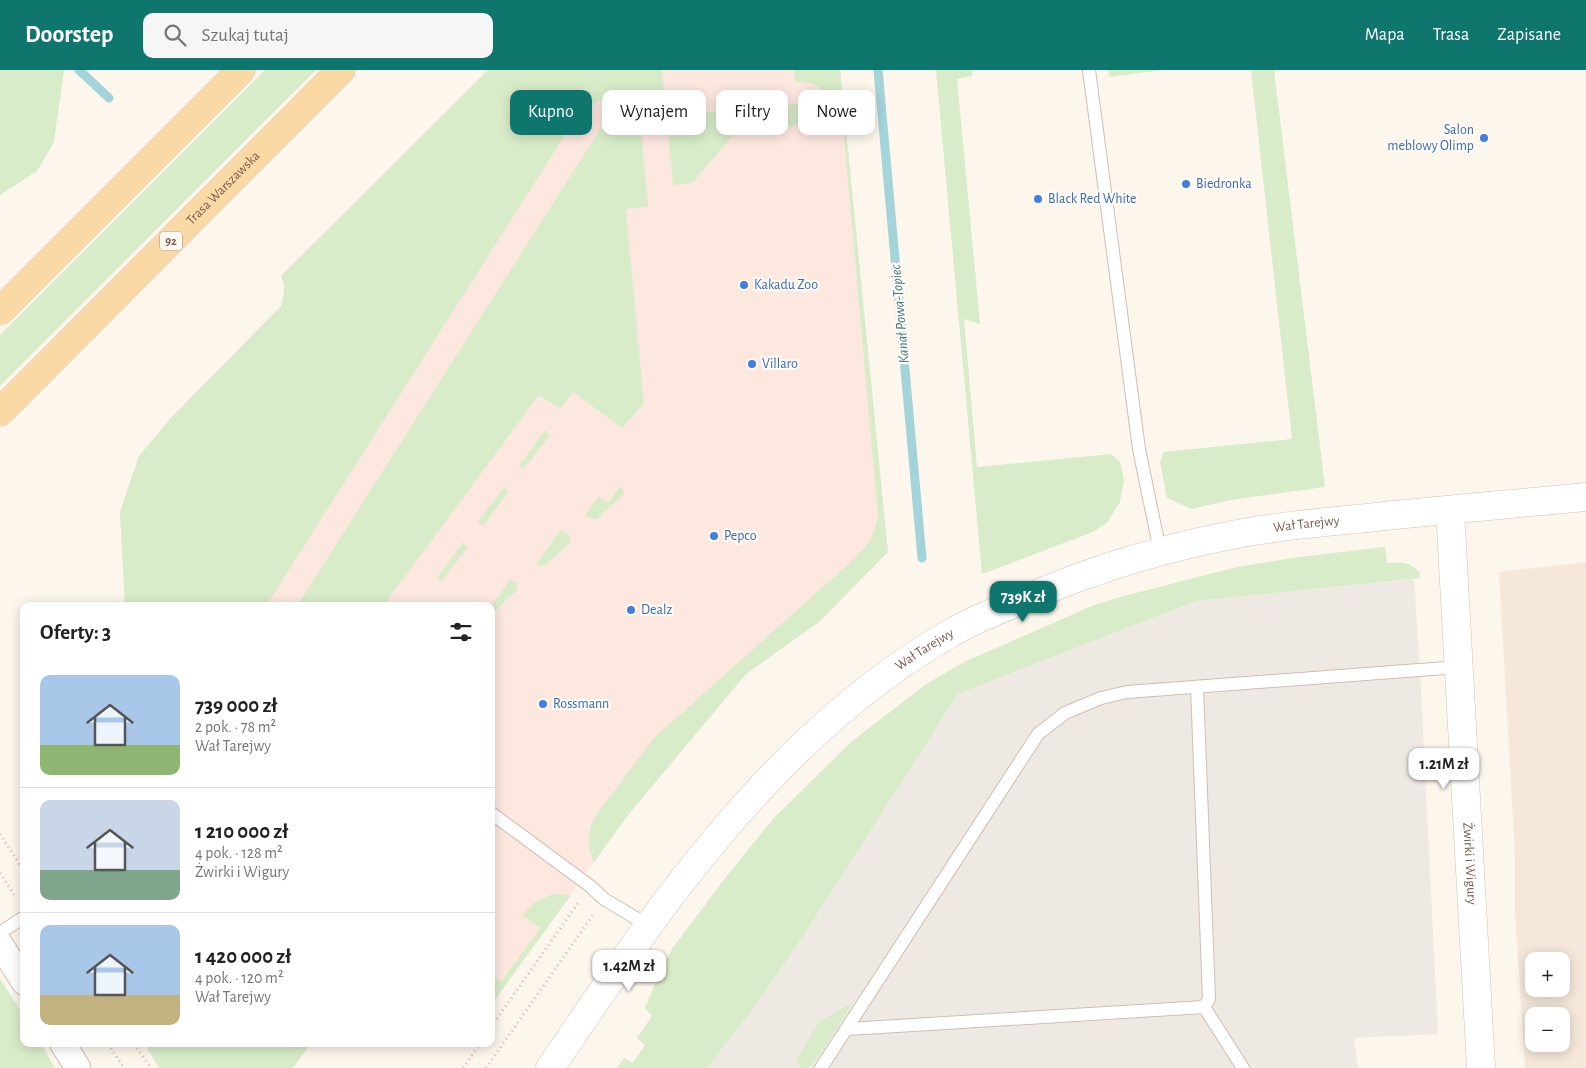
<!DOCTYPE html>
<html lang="pl">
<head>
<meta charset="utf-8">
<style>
  :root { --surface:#fff; --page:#f6f6f6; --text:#222; --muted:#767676; --line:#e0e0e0; --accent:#0f766e }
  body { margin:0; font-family:"Alegreya Sans",sans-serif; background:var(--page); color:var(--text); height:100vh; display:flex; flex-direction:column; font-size:19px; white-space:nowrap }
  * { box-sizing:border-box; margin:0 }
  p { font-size:16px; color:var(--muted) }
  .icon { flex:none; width:28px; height:28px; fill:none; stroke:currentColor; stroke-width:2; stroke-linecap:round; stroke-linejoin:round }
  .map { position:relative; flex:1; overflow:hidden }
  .side { position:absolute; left:20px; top:532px; width:475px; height:445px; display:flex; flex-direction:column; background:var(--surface); border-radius:10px; box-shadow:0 2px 12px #0003 }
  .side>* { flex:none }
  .top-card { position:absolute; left:510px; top:20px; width:475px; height:45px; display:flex; gap:10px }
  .controls { position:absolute; left:1525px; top:882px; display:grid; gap:10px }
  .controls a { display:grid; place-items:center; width:45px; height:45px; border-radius:10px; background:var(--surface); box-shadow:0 2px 12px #0003; font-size:25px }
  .price { position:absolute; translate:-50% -42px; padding:0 11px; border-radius:10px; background:#fff; color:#222; font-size:16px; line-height:32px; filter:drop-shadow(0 1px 2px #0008) }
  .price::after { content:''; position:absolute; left:50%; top:30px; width:15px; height:11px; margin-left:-8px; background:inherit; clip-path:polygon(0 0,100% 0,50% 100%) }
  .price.active { background:var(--accent); color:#fff }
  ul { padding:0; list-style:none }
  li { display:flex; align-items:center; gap:15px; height:125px; padding:0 20px }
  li+li { border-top:1px solid var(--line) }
  li span { display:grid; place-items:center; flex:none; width:140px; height:100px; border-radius:10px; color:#555 }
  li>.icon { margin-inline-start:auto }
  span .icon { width:60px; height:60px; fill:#fffc; stroke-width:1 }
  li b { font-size:21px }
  h2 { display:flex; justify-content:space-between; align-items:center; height:60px; padding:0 20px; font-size:21px }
  .pill { padding:0 18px; border-radius:10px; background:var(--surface); box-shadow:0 2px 12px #0003; font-size:18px; line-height:45px }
  .pill.active { background:var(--accent); color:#fff }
  header { display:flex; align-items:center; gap:30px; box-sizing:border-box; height:70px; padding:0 25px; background:var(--accent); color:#fff }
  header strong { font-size:24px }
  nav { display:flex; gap:28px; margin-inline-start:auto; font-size:18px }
  .search { width:350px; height:45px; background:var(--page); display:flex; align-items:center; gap:12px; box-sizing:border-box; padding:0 18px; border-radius:10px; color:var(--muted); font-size:19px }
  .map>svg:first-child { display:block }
</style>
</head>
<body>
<header>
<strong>Doorstep</strong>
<div class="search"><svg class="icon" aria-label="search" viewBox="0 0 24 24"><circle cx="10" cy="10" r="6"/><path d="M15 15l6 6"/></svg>Szukaj tutaj</div>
<nav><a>Mapa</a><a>Trasa</a><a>Zapisane</a></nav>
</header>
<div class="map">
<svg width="1586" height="998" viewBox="0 0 1586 998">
  <rect width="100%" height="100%" fill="#fdf6ec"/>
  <path fill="#f5e8da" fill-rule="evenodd" d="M1586,492V998H1525L1515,842V786L1499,502ZM1534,891H1561V919H1534ZM1534,946H1561V974H1534Z"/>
  <path fill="#fde8e0" d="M488,0H840L888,482L819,552L746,604L628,745L491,935V536H125L120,442L139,386L171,348L281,236L284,225L285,213L281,206Z"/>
  <path fill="#efe9e4" d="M1414,509L1420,600L1438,964L1354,968L1358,998H707L753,939L802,868L958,624L1196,531Z"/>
  <path fill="#d8ecc9" d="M0,0H64L54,72L37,101L0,125Z
    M265,0H316L0,316V265Z
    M488,0H662L664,24L599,31L585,39L570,57L266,536H125L120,442L139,386L171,348L281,236C284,225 286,216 281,206Z
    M794,0H840L888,482L819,552L746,604L628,745L594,792C587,777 587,764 594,748L648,676L656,666L852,491C869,474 873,469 878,446L842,45C833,26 818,9 795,12Z
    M936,0H973L972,6L957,9L980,254L964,249L977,397L1111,384L1120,392L1124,410L1120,432L1107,453L1093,462L982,504Z
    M1108,0H1164L1109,7Z
    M1251,0H1274L1325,417L1231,430L1191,439L1167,428L1160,392L1164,382L1292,369Z
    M796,34C810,35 817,40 820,54L737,61L692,113L673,115L668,60L675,49L681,45Z
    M617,50C631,50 639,56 642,69L648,137L626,139L644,334L622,358L573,322L560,339L539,325L383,536H297L599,61L604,55Z
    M545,360L550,365L524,399L519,396Z
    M620,416L624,421L623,425L597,449H593L585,445L598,427L608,433Z
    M504,417L509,421L483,456L478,452Z
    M561,459L569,465L571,472L544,496H539L536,494Z
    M463,472L468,477L442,511L437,508Z
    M1385,477L1387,493C1403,492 1407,491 1420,502V508L1196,531L958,624L802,868L753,939L707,998H617L624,988L633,993L645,975L637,968L652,946L645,938L660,902L672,879L726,807L773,749L851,672L925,615L964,592L1092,536L1120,527L1237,497L1299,487Z
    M511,509L517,513V520L491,545V536Z
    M553,824L571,825L491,935V924L495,919L491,916V905L501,912L540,858L522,845L535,832Z
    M0,909L24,946V974H41L55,998H0Z
    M853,932L822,982L808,998H800L797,988L820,951Z
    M145,974H420L309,976L293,998H159Z"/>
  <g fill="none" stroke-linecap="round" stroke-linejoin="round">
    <path stroke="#a5d3da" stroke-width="9" d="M79,0L109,28
      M878,0L922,488"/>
    <g stroke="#d1beb0" stroke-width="14">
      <path id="lane" d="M1089,0L1139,379L1160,481
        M491,743L590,816L604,829L649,856
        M0,863L24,847
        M1204,937L1243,998
        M848,959L1204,937L1209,929L1197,617
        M821,998L1038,664L1065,643L1101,628L1127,622L1459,597"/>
    </g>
    <g stroke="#d1beb0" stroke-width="27">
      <path id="street" d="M0,874L24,912
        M63,974L78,998"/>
    </g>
    <g stroke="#d6c0b0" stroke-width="29">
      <g id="secondary">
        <path id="s1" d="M1450,440L1481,998"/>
        <path id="s2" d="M550,998C603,921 655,841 716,769C783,688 860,615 951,563C973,550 997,541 1020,531C1093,499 1169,476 1248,462C1287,455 1327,452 1367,448C1440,440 1513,434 1586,427"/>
      </g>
    </g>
    <g stroke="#dad1cd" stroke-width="29">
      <g id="primary">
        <path d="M0,241L241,0"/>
        <path id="s3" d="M0,342L341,0"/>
      </g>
    </g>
    <path stroke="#d9b8a5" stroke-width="3" stroke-dasharray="1 4" stroke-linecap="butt" d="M0,764L24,801
      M0,803L16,828
      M491,957L578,833
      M108,974L124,998
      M134,974L151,998
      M463,998L480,974
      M486,998L593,845"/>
    <use href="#lane" stroke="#fff" stroke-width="12"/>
    <use href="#street" stroke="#fff" stroke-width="25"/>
    <use href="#secondary" stroke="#fff" stroke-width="28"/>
    <use href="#primary" stroke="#fbd9a5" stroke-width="28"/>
  </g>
  <g fill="#3f7fe0" stroke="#fffaf3" stroke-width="2">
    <circle cx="1484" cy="68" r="5"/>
    <circle cx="1186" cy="114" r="5"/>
    <circle cx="1038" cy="129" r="5"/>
    <circle cx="744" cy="215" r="5"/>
    <circle cx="752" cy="294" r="5"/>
    <circle cx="714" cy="466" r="5"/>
    <circle cx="631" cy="540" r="5"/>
    <circle cx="543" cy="634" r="5"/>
  </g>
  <g text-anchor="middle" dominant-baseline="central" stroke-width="4.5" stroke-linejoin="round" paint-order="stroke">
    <rect fill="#fffaf3" stroke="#a28b7f" stroke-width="1" x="160" y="161.5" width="22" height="19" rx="4"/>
    <g font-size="12" font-weight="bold" fill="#7a5c4d">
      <text x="171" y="171">92</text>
    </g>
    <g font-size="14" fill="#366cbe" stroke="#fffaf3" text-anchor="start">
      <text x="1474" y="60" text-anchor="end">Salon<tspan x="1474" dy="16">meblowy Olimp</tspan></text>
      <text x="1196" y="114">Biedronka</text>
      <text x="1048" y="129">Black Red White</text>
      <text x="754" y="215">Kakadu Zoo</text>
      <text x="762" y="294">Villaro</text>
      <text x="724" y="466">Pepco</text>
      <text x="641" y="540">Dealz</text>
      <text x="553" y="634">Rossmann</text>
    </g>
    <g font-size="14" fill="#7a5c4d" stroke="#fffaf3">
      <text stroke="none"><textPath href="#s3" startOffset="316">Trasa Warszawska</textPath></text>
      <text stroke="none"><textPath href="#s2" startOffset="971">Wał Tarejwy</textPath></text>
      <text stroke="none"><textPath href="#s2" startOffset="566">Wał Tarejwy</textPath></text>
      <text stroke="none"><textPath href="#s1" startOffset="354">Żwirki i Wigury</textPath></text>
    </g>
    <g font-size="15" font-style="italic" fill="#437c86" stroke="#fffaf3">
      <text transform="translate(900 244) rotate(-95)">Kanał Powa-Topiec</text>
    </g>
  </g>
</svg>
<div class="controls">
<a>+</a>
<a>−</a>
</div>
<b class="price active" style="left:1023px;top:553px">739K zł</b>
<b class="price" style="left:1444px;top:720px">1.21M zł</b>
<b class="price" style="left:629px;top:922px">1.42M zł</b>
<div class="top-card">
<a class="pill active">Kupno</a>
<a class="pill">Wynajem</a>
<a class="pill">Filtry</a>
<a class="pill">Nowe</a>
</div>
<section class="side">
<h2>Oferty: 3<svg class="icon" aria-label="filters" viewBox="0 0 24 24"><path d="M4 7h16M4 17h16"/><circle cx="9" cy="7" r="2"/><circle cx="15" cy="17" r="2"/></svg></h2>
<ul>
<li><span style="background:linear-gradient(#a9c7e8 70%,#8fb573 0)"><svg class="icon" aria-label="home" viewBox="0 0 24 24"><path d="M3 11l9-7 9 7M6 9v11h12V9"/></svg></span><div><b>739 000 zł</b><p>2 pok. · 78 m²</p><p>Wał Tarejwy</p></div></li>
<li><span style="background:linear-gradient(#c9d6e8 70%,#7fa58c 0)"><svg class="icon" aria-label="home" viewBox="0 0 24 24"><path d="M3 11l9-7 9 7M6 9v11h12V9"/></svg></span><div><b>1 210 000 zł</b><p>4 pok. · 128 m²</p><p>Żwirki i Wigury</p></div></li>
<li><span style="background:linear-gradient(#a9c7e8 70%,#c2b280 0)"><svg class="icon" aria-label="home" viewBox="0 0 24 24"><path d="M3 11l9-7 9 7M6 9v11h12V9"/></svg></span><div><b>1 420 000 zł</b><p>4 pok. · 120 m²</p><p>Wał Tarejwy</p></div></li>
</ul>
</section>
</div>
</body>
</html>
